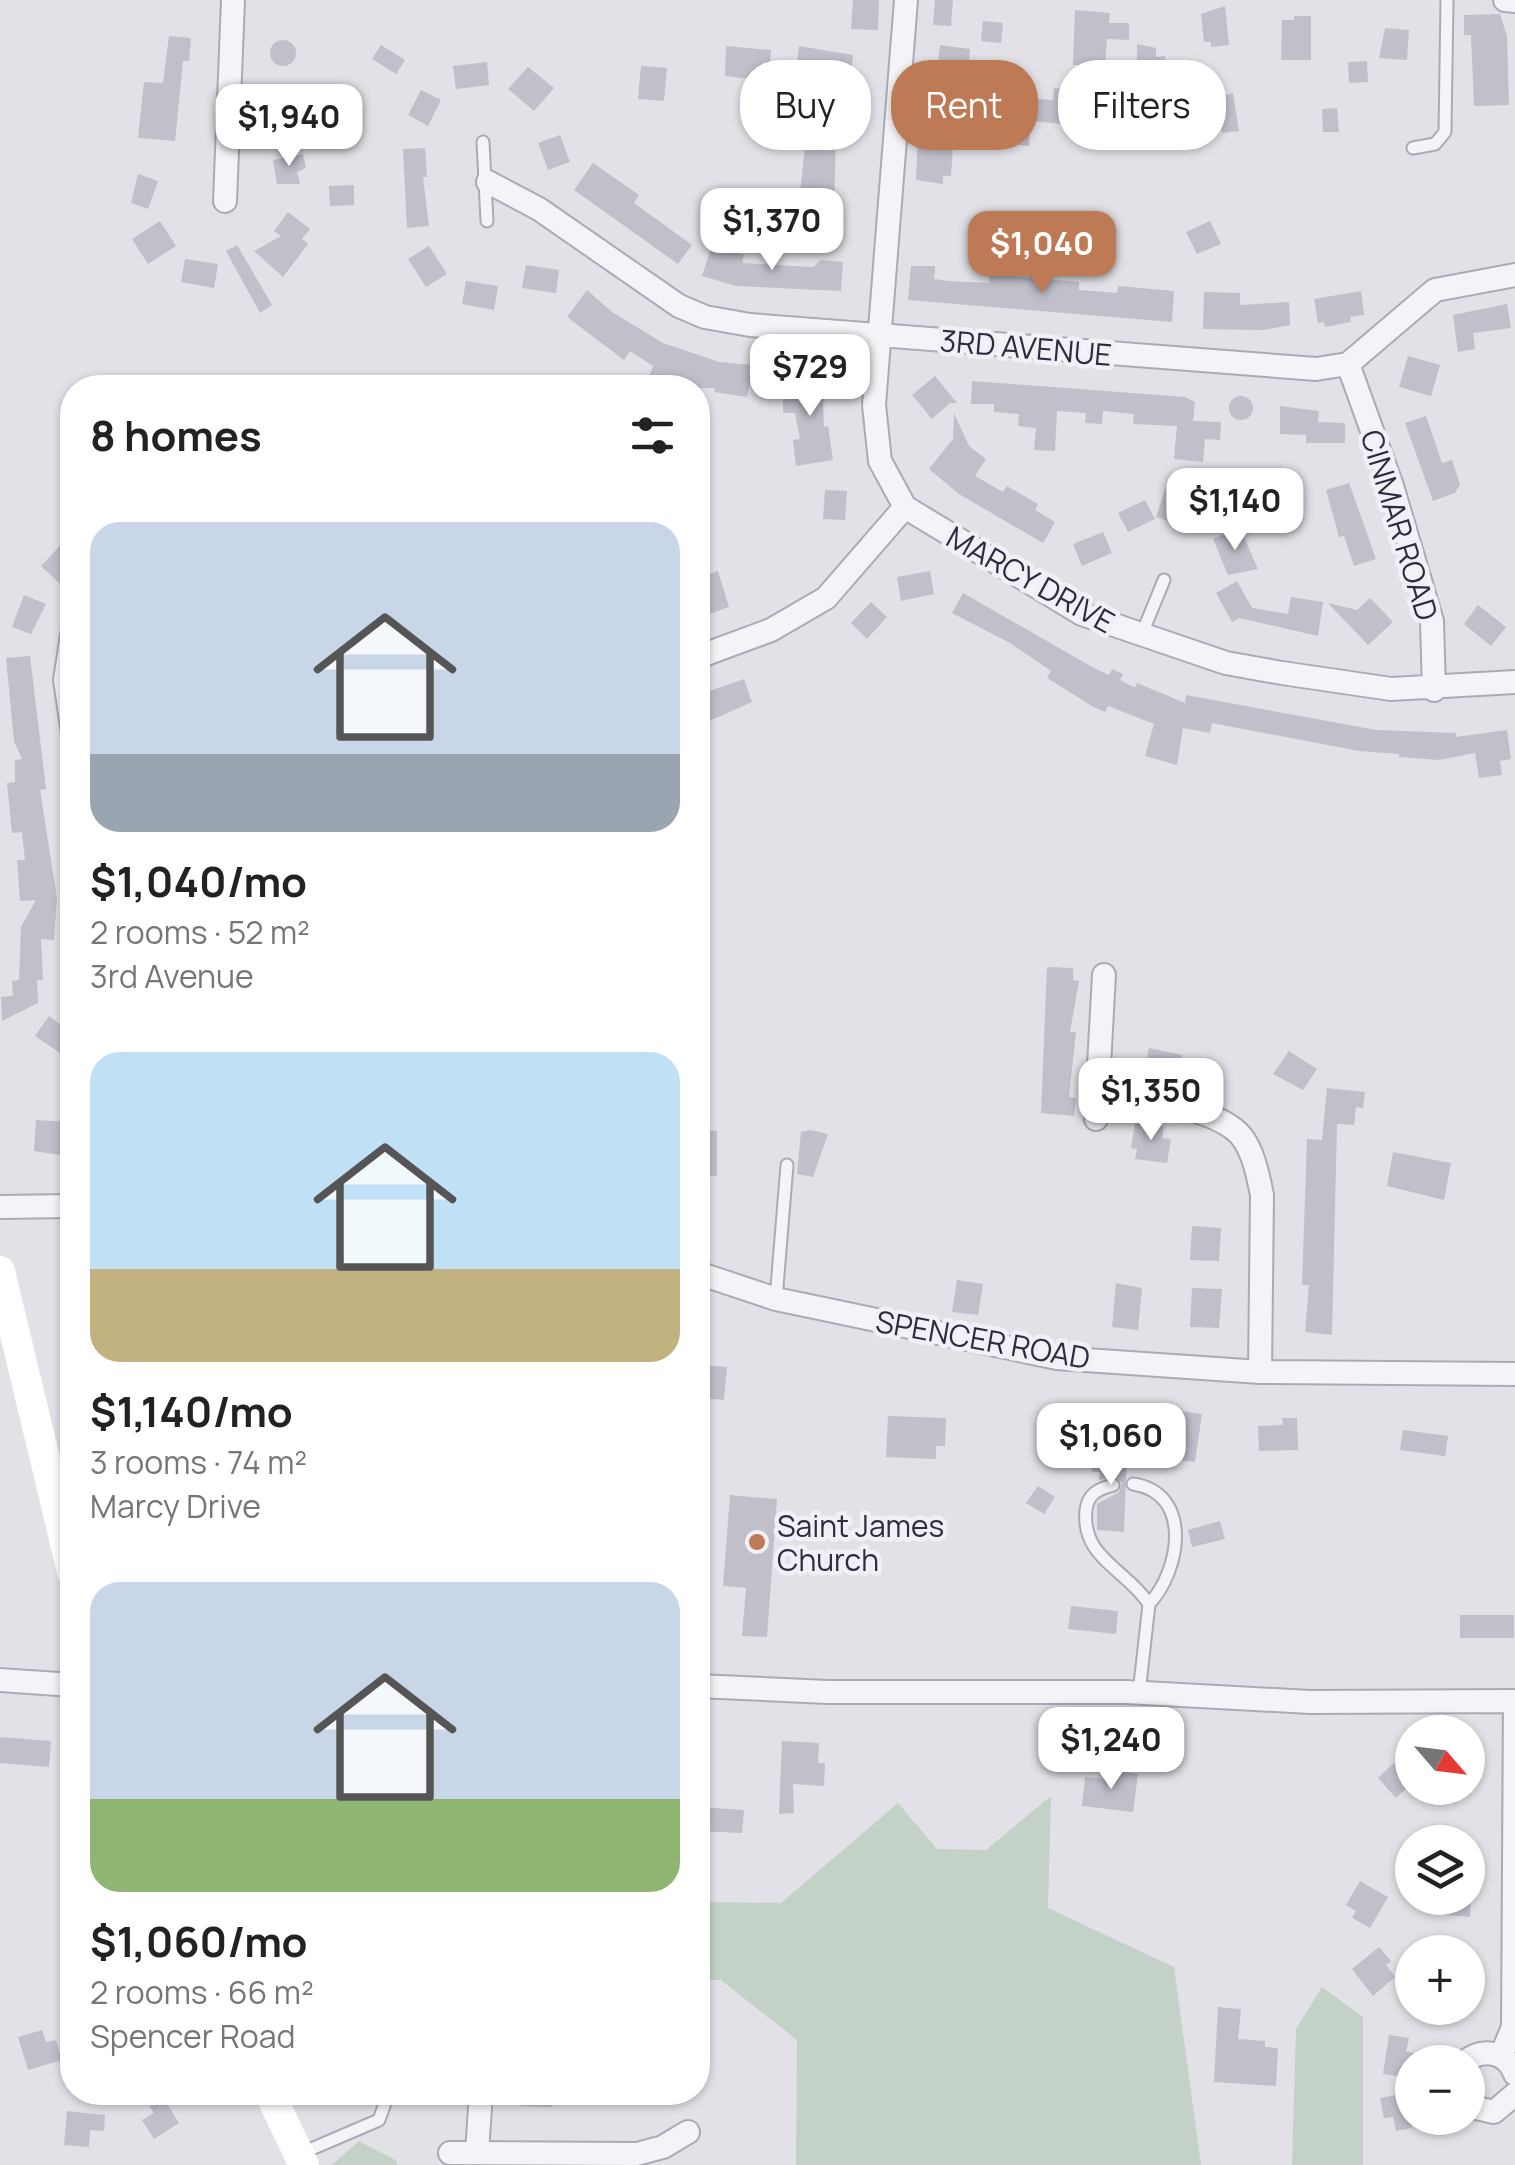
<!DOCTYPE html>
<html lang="en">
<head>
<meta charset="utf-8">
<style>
  :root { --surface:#fff; --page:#f2f2f2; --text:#222; --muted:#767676; --accent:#be7a54 }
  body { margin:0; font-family:Manrope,sans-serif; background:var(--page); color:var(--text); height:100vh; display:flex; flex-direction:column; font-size:38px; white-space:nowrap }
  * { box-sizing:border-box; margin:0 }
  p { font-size:32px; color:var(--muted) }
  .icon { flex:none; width:55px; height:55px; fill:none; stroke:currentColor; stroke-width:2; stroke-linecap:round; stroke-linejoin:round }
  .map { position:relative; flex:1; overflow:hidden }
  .side { position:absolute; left:60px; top:375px; width:650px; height:1730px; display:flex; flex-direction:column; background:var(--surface); border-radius:40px; box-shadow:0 2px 8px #0004 }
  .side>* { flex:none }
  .hud { position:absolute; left:740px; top:60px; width:625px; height:90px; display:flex; gap:20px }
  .needle { width:65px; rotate:118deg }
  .controls { position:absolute; left:1395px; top:1715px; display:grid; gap:20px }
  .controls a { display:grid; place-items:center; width:90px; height:90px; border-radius:50%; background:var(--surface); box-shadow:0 2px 8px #0004; font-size:50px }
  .price { position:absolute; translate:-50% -85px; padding:0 22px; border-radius:20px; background:#fff; color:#222; font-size:32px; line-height:65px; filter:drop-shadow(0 2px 5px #0008) }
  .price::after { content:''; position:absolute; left:50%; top:60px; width:30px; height:22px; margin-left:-15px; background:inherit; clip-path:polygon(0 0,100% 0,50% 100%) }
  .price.selected { background:var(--accent); color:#fff }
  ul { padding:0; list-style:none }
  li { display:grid; align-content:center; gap:20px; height:530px; padding:0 30px }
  li span { display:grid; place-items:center; height:310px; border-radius:30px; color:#555 }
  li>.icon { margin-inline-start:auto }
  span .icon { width:180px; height:180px; fill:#fffc; stroke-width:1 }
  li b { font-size:42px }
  h2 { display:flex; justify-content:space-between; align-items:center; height:120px; padding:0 30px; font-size:42px }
  .tag { padding:0 35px; border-radius:40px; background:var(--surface); box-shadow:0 2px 8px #0004; font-size:35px; line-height:90px }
  .tag.selected { background:var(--accent); color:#fff }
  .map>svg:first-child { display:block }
</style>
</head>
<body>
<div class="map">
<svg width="1515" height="2165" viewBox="0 0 1515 2165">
  <rect width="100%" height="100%" fill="#e2e1e8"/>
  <path fill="#c3d1c7" d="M1051,1796L1048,1908L1174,1967L1201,2165H796L797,2040L721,1980H698V1902L781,1903L898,1803L937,1849L986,1850Z
    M1322,1987L1363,2017V2165H1292L1296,2029Z
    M359,2141L397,2161V2165H332Z"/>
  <path fill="#c0bfca" d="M853,0H879L878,30L851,29Z
    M935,0H953L951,26L933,25Z
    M1225,6L1229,45L1211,47V42H1204L1201,14Z
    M1075,10L1110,13L1109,23H1129V40L1107,39L1105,67L1073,65Z
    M1500,14L1507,36L1509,105L1474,106L1471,35H1464V15Z
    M1294,16H1311V60H1281L1282,20H1294Z
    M983,21L1003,23L1001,43L981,41Z
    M1385,28L1409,30L1407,60L1379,58Z
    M169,36L191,38L189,61H183L175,141L138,138L144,82L163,83Z
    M270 53a13 13 0 1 1 26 0a13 13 0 1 1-26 0Z
    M1137,44L1156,48V57L1165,56V79L1137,78Z
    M381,45L405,60L396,74L372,59Z
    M940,45L970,49L967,91L920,87L922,62L938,63Z
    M726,46L771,50L769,73L751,71L750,79L725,76Z
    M799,46L853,55L846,130L836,129L834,214L798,211L805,146H799L800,128L768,125L770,106H824V69L797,66Z
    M1367,61L1368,82L1349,83L1348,62Z
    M487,62L489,85L456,89L453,66Z
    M641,66L667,68L664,101L638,99Z
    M528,67L554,88L534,111L508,89Z
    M981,84L1003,85L1002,96L1053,100L1054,88L1076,90L1072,125L1031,121L1029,146L1007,144L1009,121L978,119Z
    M421,90L441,100L428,126L408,115Z
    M1233,93L1239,131L1222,133L1221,128L1214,129L1210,100Z
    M264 110a13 13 0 1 1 26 0a13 13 0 1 1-26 0Z
    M1337,108L1339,132H1323L1322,109Z
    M934,117L955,118L951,176H943V184L916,180L918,137L933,138Z
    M560,135L570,162L548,170L538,143Z
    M425,148L427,177H423L429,226L407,228L403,149Z
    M303,154L306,168L297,172L300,184H277L273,160Z
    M593,163L639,195L634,203L692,245L678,264L574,190Z
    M138,174L158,181L148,209L131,203Z
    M354,185V205L330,206L329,186Z
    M288,212L310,229L302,239L308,244L283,277L254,251L281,236L274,231Z
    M160,221L176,246L148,264L132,239Z
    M1210,221L1221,244L1197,254L1186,232Z
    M237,245L272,305L260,313L226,251Z
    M712,245L744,255L742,263L813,267L821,260L843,262L841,291L736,286L702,276Z
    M429,246L447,274L426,287L408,259Z
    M185,259L218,264L214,288L181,282Z
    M526,265L559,270L556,293L522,288Z
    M911,266H935L934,279L948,281L989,283V274L1079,282V290L1117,293L1118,286L1174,291L1172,322L908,300Z
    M466,281L498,286L494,310L462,304Z
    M587,290L612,312L663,343L719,362L753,365L747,397L714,392L715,388H645L653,366L630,351L624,360L567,317Z
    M1361,291L1364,315L1350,317L1351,322L1325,327L1324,322L1318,323L1314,299Z
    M1204,292L1240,293V305L1289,302L1290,325L1263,330L1203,329Z
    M1507,304L1511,328L1473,333L1475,349L1458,352L1453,315Z
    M1408,356L1440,365L1431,396L1399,387Z
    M808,368L834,389L823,401L824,427L828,426L833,460L796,466L793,440L800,439L795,413H783V397Z
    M935,376L957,403H950L932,419L912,395Z
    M972,381L1185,397L1195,402L1193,421L1221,422L1220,440L1205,439L1203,462L1174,459L1177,426L1133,424L1134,414L1103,411L1102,424L1085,423L1086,413L1057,411L1055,451L1034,450L1036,428L1018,426L1019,414L994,412V404H971Z
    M1229 408a12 12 0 1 1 24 0a12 12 0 1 1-24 0Z
    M1280,406L1319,411L1318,422L1345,423V443H1306V435L1280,434Z
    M954,413L969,446L986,459L975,476L1003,492L1007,486L1038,504L1035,510L1055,522L1043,543L959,494L929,469L953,439Z
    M1426,416L1442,463L1452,460L1460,484L1455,493L1433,501L1405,423Z
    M1349,483L1376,559L1354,566L1344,536L1339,537L1326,490Z
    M1166,487L1207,501L1197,531L1156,517Z
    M825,490L847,491L845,520L823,519Z
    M1145,500L1155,519L1128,532L1118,513Z
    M1240,528L1258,569L1228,575L1213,539Z
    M1103,532L1112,553L1082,566L1073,544Z
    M72,533V568L59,583L41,566Z
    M718,571L729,607L701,617L698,578Z
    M930,571L934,594L901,601L897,577Z
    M1237,581L1252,608L1288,614L1291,597L1323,602L1318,636L1239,618L1232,622L1216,593Z
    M963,593L1094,668L1109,675L1112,669L1123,674L1120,680L1135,688L1137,683L1185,703L1186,695L1376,730L1456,733V737L1507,730L1511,759L1500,761L1502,775L1479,778L1475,753L1439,760L1399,757V754L1359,751L1212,723L1210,733L1183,728L1177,765L1145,756L1154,724L1108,706L1105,712L1092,706L1047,678L1051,671L1010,643L952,613Z
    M24,595L46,604L31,634L12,627Z
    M1370,598L1393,622L1368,645L1328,603L1357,610Z
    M871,602L887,617L867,639L851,623Z
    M1478,605L1506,627L1491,646L1464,624Z
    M30,656L46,789L40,790L57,898L55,925L54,940L41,939L43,980H37L38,1003L2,1021L1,997L13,996L12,981L19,980L21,927L36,900L20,901L17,860H25L22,832L12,833L7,783L15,782V760L22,759L14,741L6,658Z
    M744,679L752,702L698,726V695Z
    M1047,967L1073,968V980L1079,981L1070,1032H1076L1069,1097L1076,1098L1074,1116L1041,1113Z
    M49,1016L72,1033L60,1053L35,1036Z
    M1149,1048L1182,1055L1179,1070L1186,1071L1182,1090L1151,1083L1153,1071L1145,1069Z
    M1289,1051L1317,1069L1303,1090L1273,1074Z
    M1327,1088L1365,1092L1363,1108L1356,1107L1354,1125L1337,1124L1332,1335L1305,1332L1309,1285H1302L1307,1139L1322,1140Z
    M36,1120L69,1122L67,1156L34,1151Z
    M1135,1123L1164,1127L1162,1138L1171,1139L1167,1163L1135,1159L1137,1149L1131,1148Z
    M698,1130L717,1131V1176H698Z
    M810,1130L828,1134L813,1177L797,1174L801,1132Z
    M1393,1152L1451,1163L1444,1200L1387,1186Z
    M1192,1226L1221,1228L1219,1261L1190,1260Z
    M957,1280L983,1284L978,1315L952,1312Z
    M1116,1283L1142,1288L1138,1330L1112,1327Z
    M1192,1288L1222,1289L1219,1328L1190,1327Z
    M703,1365L727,1367L724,1400L700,1398Z
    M1181,1411L1202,1414L1195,1462L1174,1459Z
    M888,1416L946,1418L945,1446H936V1459L886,1457Z
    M1282,1418H1297L1298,1450L1259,1451L1258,1426L1283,1425Z
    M1403,1430L1448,1436L1445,1456L1400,1450Z
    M1093,1448L1127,1449L1124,1532L1097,1530V1504L1119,1492L1122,1483L1114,1476L1099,1480L1100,1472H1092Z
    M1038,1486L1055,1497L1044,1514L1026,1503Z
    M730,1495L777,1499L767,1637L742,1636L746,1588L723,1586Z
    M1220,1521L1225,1539L1192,1547L1188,1530Z
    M1071,1606L1118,1611L1116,1634L1068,1629Z
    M1460,1615H1514V1638H1460Z
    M0,1737L51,1741L49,1767L0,1763Z
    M782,1741L819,1743L818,1763H825L824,1786L793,1784L794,1813L779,1814Z
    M1412,1746V1783L1396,1798L1378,1778Z
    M1114,1771L1138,1774L1133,1812L1082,1806L1085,1777L1113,1780Z
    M698,1807L744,1810L742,1833L698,1831Z
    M1360,1881L1388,1897L1370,1928L1352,1918L1356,1911L1346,1905Z
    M1440,1898H1471L1470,1917L1438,1914Z
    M1379,1947L1391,1961L1386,1965L1395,1977L1373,1996L1352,1969Z
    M1218,2007L1241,2009L1238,2039L1265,2041V2047L1278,2048L1276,2086L1214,2082Z
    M42,2030L46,2042L56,2040L62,2060L28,2070L18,2037Z
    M1389,2035L1409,2038L1406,2052L1416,2053L1412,2078L1383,2074Z
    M521,2092H553L552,2107L520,2106Z
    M1412,2092V2128L1396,2131L1393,2117L1384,2118L1380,2098Z
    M163,2097L179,2123L154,2139L142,2120L154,2113L149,2106Z
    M67,2111L105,2115L104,2131L90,2130L89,2147L64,2145Z"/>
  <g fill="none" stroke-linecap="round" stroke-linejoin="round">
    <g stroke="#acaab5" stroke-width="15">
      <path id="lane" d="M483,142L487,221
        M1413,148L1435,144L1445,132L1447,0
        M1141,636L1164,580
        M776,1299L787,1165
        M1133,1484C1193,1493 1181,1570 1149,1604
        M1113,1485C1099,1489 1088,1493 1086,1510C1081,1558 1126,1569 1149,1604L1139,1693
        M302,2153L379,2120L389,2092"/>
    </g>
    <g stroke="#acaab5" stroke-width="26">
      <path id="street" d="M906,0L874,405L880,461L905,507L1082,614L1226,663L1282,673L1391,689L1515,682
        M1505,0L1515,1
        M488,182L539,209L679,306L705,317L750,325L1316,369L1348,364L1435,290L1515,275
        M225,201L233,0
        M1348,364L1392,486L1432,621L1434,690
        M72,635L65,680L72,727
        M698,657L771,630L826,598L905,507
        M1098,1095C1139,1102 1201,1103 1235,1130C1252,1143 1258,1175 1262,1195L1260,1372
        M1096,1119L1104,975
        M0,1207L72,1206
        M698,1273L776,1299L1057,1358L1260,1372L1515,1374
        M0,1680L72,1685
        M698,1686L828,1692H1126L1310,1702L1515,1701L1513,2027L1501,2056
        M1465,2062C1483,2047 1507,2052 1515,2074
        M1468,2106L1494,2112L1515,2094
        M450,2153L637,2154L663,2147L688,2132
        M477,2153L481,2092"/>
    </g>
    <use href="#lane" stroke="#f4f3f7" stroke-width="11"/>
    <use href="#street" stroke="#f4f3f7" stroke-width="22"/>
    <path stroke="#fff" stroke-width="30" d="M0,1271L72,1572
      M269,2092L304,2165"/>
  </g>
  <circle fill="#be7a54" stroke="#f1f0f6" stroke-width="4" cx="757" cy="1542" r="10"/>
  <g text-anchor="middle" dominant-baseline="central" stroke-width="9" stroke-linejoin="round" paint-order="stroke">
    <g font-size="30" fill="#2e2b3e" stroke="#f1f0f6">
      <text transform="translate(1026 347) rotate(5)">3RD AVENUE</text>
      <text transform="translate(1400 525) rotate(73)">CINMAR ROAD</text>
      <text transform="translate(1031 579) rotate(29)">MARCY DRIVE</text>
      <text transform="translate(983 1339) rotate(10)">SPENCER ROAD</text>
    </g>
    <g font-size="30" fill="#2e2b3e" stroke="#f1f0f6" text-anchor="start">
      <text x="777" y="1525">Saint James<tspan x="777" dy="34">Church</tspan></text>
    </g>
  </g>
</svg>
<div class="controls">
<a><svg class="needle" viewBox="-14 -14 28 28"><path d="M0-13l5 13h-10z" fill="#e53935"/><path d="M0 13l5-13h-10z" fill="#767676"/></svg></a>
<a><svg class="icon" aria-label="layers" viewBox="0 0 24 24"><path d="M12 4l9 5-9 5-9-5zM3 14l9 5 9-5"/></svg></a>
<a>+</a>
<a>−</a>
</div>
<b class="price" style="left:289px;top:169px">$1,940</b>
<b class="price" style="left:772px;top:273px">$1,370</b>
<b class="price selected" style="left:1042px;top:296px">$1,040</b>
<b class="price" style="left:810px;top:419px">$729</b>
<b class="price" style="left:1235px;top:553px">$1,140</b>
<b class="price" style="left:1151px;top:1143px">$1,350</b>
<b class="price" style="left:1111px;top:1488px">$1,060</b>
<b class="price" style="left:1111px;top:1792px">$1,240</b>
<div class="hud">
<a class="tag">Buy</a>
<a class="tag selected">Rent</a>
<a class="tag">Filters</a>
</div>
<section class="side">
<h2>8 homes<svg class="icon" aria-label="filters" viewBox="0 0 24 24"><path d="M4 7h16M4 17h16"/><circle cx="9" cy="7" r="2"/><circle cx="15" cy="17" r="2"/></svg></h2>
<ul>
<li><span style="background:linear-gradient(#c9d6e8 75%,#9aa5b1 0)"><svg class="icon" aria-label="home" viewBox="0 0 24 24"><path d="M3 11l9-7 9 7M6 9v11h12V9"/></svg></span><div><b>$1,040/mo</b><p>2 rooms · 52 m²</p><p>3rd Avenue</p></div></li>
<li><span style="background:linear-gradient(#bfe0f5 70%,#c2b280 0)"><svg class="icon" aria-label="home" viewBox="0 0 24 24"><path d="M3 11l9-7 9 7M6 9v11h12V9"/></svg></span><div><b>$1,140/mo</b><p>3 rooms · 74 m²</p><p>Marcy Drive</p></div></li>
<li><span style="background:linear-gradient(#c9d6e8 70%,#8fb573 0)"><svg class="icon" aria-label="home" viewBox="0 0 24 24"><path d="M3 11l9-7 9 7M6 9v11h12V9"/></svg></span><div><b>$1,060/mo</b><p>2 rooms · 66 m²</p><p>Spencer Road</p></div></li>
</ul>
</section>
</div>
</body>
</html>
